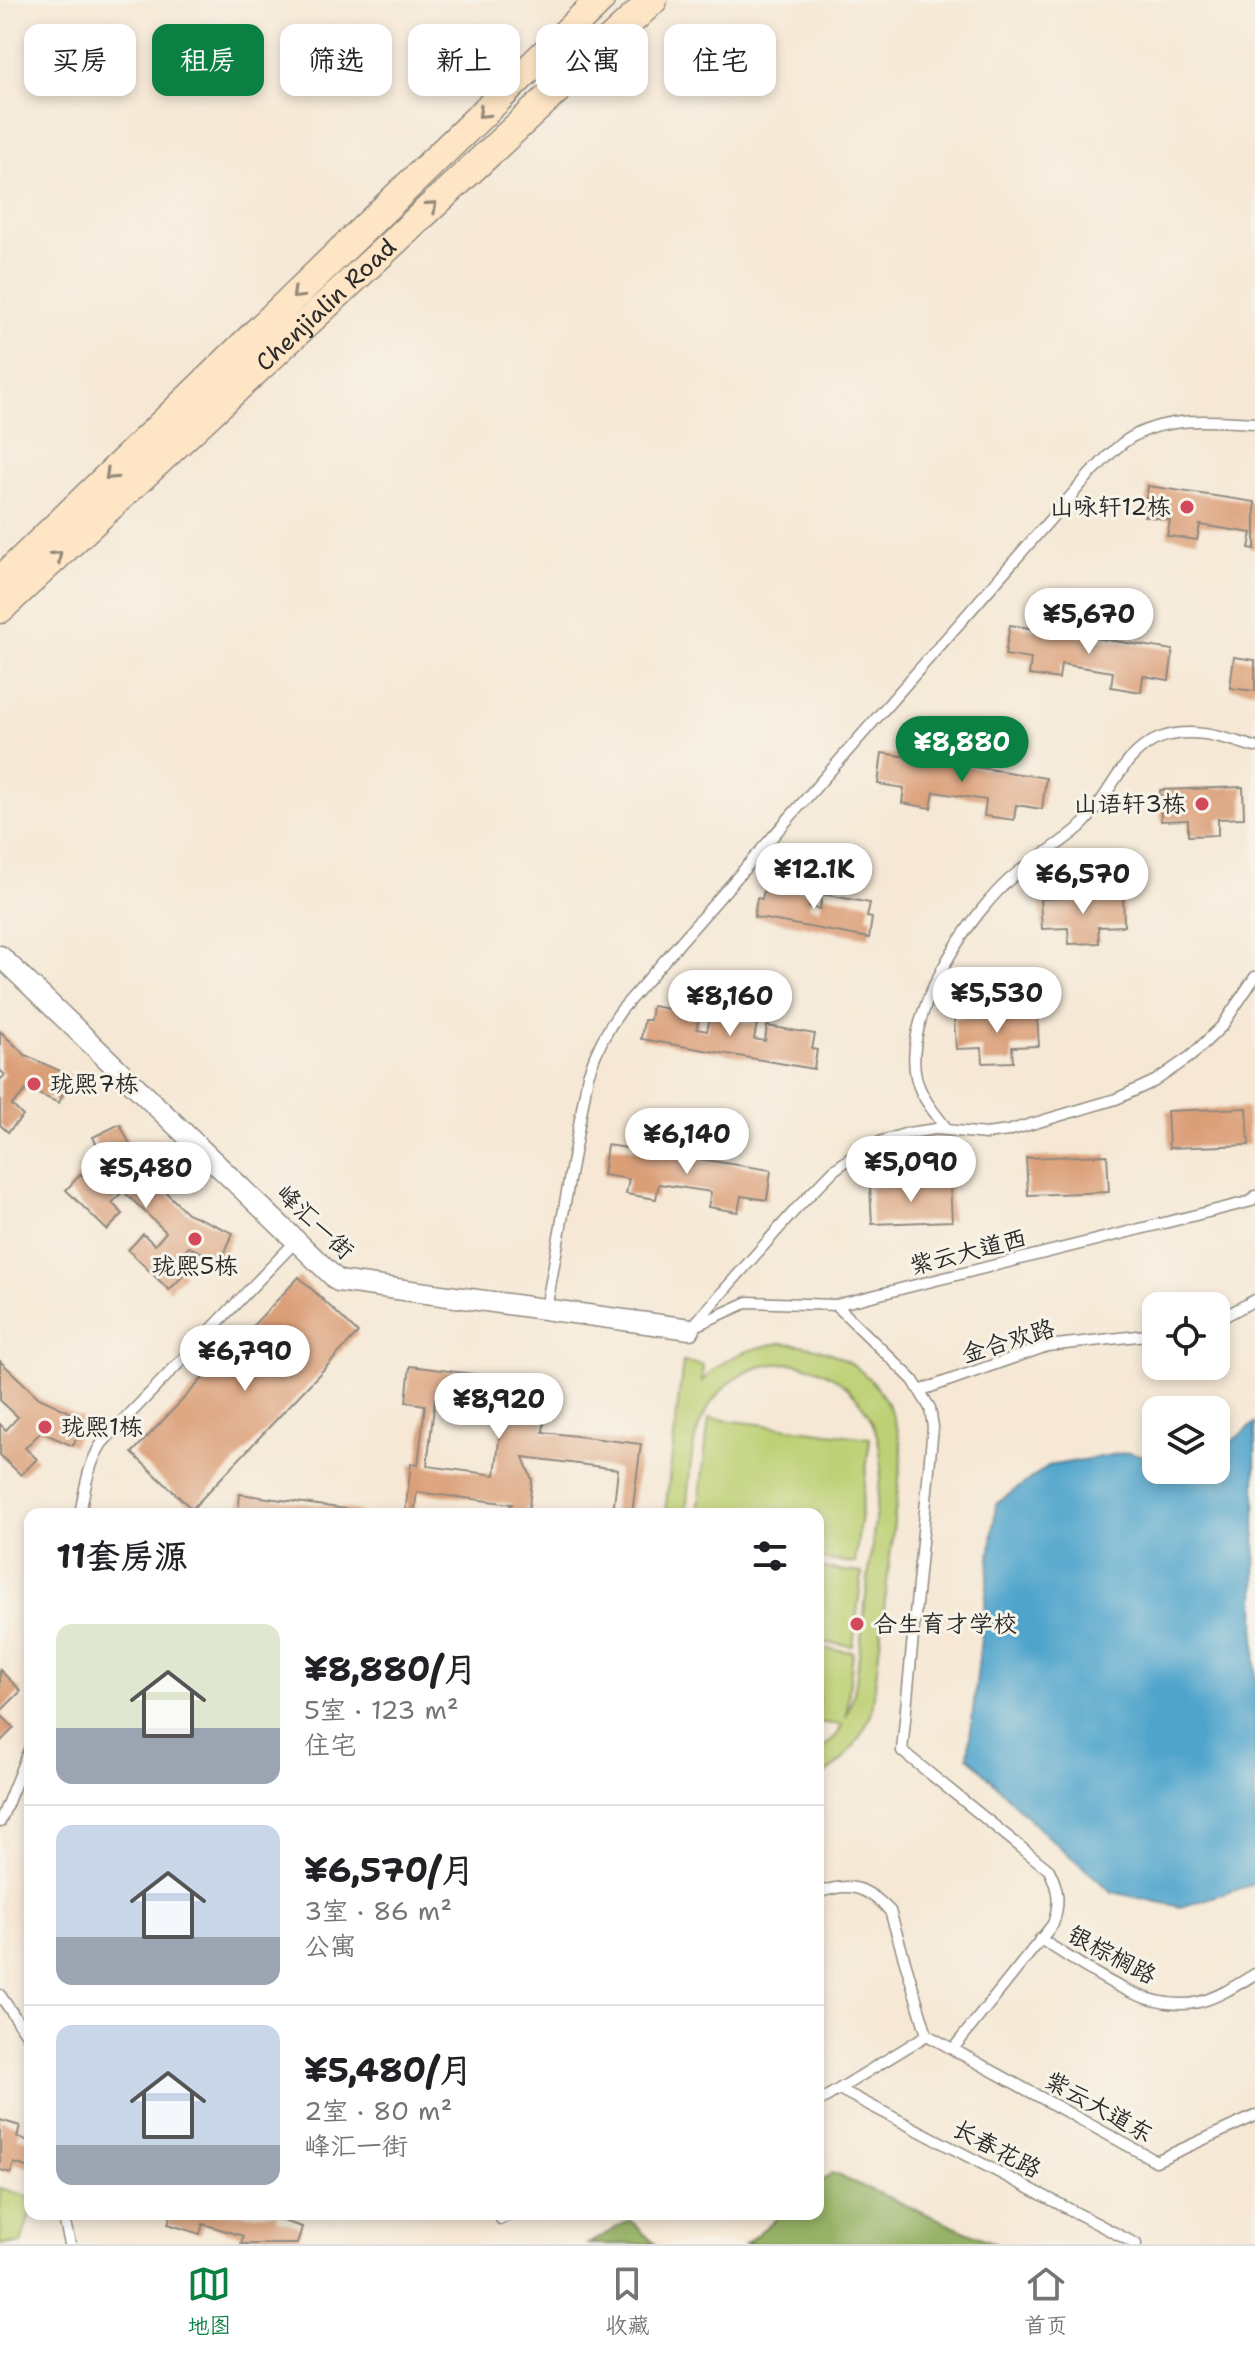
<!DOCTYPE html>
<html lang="zh">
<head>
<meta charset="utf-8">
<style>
  :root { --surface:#fff; --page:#f2f2f2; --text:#202124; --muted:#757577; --line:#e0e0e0; --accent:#0b8043 }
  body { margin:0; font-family:"Shantell Sans","LXGW WenKai TC",sans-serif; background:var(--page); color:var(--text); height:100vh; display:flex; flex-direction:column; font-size:30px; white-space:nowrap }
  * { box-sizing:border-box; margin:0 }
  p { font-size:26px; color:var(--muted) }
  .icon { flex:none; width:44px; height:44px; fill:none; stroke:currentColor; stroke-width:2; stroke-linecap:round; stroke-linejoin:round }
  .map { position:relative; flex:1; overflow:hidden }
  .panel { position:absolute; left:24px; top:1508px; width:800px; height:712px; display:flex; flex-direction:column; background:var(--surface); border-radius:16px; box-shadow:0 4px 12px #0003 }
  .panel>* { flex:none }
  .banner { position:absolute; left:24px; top:24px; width:800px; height:72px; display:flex; gap:16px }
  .fabs { position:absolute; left:1142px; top:1292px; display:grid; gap:16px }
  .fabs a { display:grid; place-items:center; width:88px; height:88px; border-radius:16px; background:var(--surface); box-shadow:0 4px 12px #0003; font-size:40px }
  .price { position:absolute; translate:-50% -68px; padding:0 18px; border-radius:28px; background:#fff; color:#222; font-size:26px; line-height:52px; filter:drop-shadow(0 2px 4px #0008) }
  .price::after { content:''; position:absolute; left:50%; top:48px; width:24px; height:18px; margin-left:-12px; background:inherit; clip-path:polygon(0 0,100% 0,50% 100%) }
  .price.on { background:var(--accent); color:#fff }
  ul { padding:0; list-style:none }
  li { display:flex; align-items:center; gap:24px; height:200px; padding:0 32px }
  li+li { border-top:2px solid var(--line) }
  li span { display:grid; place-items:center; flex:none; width:224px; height:160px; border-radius:16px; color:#555 }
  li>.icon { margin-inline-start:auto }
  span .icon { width:96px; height:96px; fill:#fffc; stroke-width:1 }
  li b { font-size:34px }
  h2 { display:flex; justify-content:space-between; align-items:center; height:96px; padding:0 32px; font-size:34px }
  .pill { padding:0 28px; border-radius:16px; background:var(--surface); box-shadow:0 4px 12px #0003; font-size:28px; line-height:72px }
  .pill.on { background:var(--accent); color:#fff }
  .dock { display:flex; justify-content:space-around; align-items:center; height:112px; border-top:2px solid var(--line); background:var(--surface); font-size:22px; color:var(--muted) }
  .dock a { display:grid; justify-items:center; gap:4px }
  .dock .on { color:var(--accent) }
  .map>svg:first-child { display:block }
</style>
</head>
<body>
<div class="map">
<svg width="1255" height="2244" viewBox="0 0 1255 2244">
  <rect width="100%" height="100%" fill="#f7f3e8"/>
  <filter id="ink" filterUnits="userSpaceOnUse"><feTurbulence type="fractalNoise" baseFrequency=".0125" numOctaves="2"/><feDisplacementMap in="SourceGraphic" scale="16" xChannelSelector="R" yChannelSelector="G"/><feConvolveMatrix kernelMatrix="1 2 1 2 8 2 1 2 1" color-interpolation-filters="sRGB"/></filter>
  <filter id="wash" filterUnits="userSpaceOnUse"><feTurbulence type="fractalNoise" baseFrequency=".006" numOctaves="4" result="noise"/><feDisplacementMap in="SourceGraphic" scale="32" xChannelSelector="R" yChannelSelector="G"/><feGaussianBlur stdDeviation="1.8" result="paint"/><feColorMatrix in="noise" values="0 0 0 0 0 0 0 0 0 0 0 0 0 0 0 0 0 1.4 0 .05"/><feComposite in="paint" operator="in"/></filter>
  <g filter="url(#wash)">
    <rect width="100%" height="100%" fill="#f6e8d5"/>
    <path fill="#bdd074" stroke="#747e50" stroke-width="2" d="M781,1343C849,1346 893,1384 902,1453L872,1712C861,1739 845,1764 818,1778V1753L837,1735L842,1725L818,1722V1648L853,1652L846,1718L855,1689L881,1470C884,1373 770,1324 712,1402C689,1432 690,1477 686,1514H665L683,1362L703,1365L702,1381C723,1357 750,1348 781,1343Z
      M709,1418L870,1438L855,1563L818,1559V1514H698Z
      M822,1568L862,1573L853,1646L818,1642V1606Z
      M0,2188L30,2197V2214L21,2244H0Z"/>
    <path fill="#96b266" stroke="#606e48" stroke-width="2" d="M832,2173L996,2244H745L782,2214H818V2185Z
      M630,2220L655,2244H588Z"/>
    <path fill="#50a4cc" stroke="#3e687c" stroke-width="2" d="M1255,1423V1884L1181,1907L1112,1892L1039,1829L968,1756L996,1504L1048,1466L1129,1452L1156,1459V1470H1216V1454Z"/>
    <g id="blocks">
      <path fill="#db9f78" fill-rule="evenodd" d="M1148,486L1255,502V549L1249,548L1252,533L1200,525L1197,540L1167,536L1170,520L1144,516Z
        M1010,625L1173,650L1169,680L1143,676L1141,692L1111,687L1113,672L1061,664L1059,679L1029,675L1031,659L1005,655Z
        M1234,657L1255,660V691L1230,688Z
        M882,753L1046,778L1042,809L1016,805L1014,820L984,816L986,800L934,792L931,808L902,803L904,788L878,784Z
        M1243,787L1244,818L1218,819V835L1188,836V820L1161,821L1160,790Z
        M765,884L812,893L809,907L820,909L822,894L870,903L867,917L872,918L869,938L754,917L757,898L762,899Z
        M1123,895L1124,926L1098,927L1099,943L1069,944L1068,928L1042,929L1040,899Z
        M652,1006L699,1014L697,1029L707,1031L710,1016L757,1024L754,1039L765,1041L767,1026L815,1034L812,1049L817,1050L814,1069L641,1039L644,1020H650Z
        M1037,1015L1039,1046L1012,1047L1013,1062L983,1063L982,1048L956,1049L954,1018Z
        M0,1031L25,1055L71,1076L59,1103L27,1089L12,1105L23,1116L8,1132L0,1125V1080L5,1075L0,1070Z
        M1247,1108L1249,1145L1169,1148L1167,1111Z
        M120,1124L142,1169L187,1213L233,1233L221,1261L189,1247L173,1263L185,1274L169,1290L128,1250L143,1234L155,1245L166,1232L123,1191L112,1203L123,1214L107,1230L66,1190L81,1174L93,1185L108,1169L93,1137Z
        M607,1145L771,1170L767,1200L741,1196L738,1212L708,1207L711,1192L659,1184L656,1199L626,1194L629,1179L603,1175Z
        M1107,1155L1109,1192L1028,1195L1026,1158Z
        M950,1184L952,1221L872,1224L870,1187Z
        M299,1277L358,1333L192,1509L132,1453Z
        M0,1361L39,1398L85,1419L73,1446L41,1432L25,1448L37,1459L21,1475L0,1455V1424L6,1430L18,1417L0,1400Z
        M410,1366L549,1384L543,1432L641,1444L632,1514H613L618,1469L523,1457L532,1480L529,1506L521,1514H503L512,1504L417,1492L414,1514H405L411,1464L418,1465L425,1405L406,1402ZM435,1398L503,1407L495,1475L427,1466Z
        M240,1494L360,1511L359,1514H238Z
        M0,1670L21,1691L0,1712Z
        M0,1714L14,1728L0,1742Z
        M0,2120L20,2126L17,2137L30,2141V2168L14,2163L11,2173L0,2170Z
        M171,2214H278L277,2219L302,2227L297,2244H241L243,2236L203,2224L200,2234L168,2224Z"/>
    </g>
  </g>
  <g filter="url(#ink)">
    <use href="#blocks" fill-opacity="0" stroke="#908a80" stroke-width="2"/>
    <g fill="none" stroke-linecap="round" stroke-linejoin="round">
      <g stroke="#908a80" stroke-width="13">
        <path id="service" d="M948,1130C937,1116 924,1101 918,1084C897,1022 970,911 1017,873C1038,857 1061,844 1080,827C1110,799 1120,753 1160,738C1192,726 1224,738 1255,747
          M836,1305L913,1380L930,1408L933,1427L902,1751L1049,1870C1059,1890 1060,1903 1053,1924L953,2049
          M546,1309L588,1075C596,1050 606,1030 622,1009L1090,474C1102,463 1113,449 1127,440C1164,415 1213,421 1255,423
          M1216,1321L1255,1300
          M695,1326L748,1302L836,1305L1252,1201L1255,1196
          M690,1329L796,1209L834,1170L856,1154L882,1141L908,1133L936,1129L986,1134L1008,1131L1116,1099L1155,1081L1191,1056L1222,1026L1255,977
          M922,1390L1047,1346L1156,1334
          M80,1514C85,1488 88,1465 102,1443L296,1241
          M0,1822L30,1747
          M818,1893C850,1881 867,1887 890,1911L927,2035
          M1040,1939C1084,1965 1145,2015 1199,2002C1219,1997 1237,1985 1255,1974
          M0,1995L30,2039
          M927,2035L1156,2161L1255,2116
          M839,2089L1136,2244
          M818,2102L927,2035
          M63,2214L70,2244
          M501,2219L511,2214"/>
      </g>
      <g stroke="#908a80" stroke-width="23">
        <path id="minor" d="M0,956L338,1281L690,1329"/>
      </g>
      <g stroke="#908a80" stroke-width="31">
        <g id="secondary">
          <path d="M0,581L600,0"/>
          <path id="s1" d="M0,609L653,0"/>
        </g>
      </g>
      <use href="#service" stroke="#fff" stroke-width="10"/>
      <use href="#minor" stroke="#fff" stroke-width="20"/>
      <use href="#secondary" stroke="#fde5c5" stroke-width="28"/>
    </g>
    <defs><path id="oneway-chevron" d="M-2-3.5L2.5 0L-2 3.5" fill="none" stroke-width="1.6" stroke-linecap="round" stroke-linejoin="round" transform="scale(2)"/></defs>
    <g stroke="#948878">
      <use href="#oneway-chevron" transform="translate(483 113) rotate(136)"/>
      <use href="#oneway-chevron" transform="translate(432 206) rotate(-43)"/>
      <use href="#oneway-chevron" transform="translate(297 294) rotate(136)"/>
      <use href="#oneway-chevron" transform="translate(110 475) rotate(136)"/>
      <use href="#oneway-chevron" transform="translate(57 556) rotate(-43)"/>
    </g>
  </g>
  <g fill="#d1495b" stroke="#f7f3e8" stroke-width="3">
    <circle cx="1187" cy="507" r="8"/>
    <circle cx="1202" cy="804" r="8"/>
    <circle cx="34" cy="1084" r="8"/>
    <circle cx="195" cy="1239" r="8"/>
    <circle cx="45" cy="1427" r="8"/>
    <circle cx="857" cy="1624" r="8"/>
  </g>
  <g text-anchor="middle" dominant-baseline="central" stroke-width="6" stroke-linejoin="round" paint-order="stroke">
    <g font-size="24" fill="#2b2b2b" stroke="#f7f3e8">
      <text stroke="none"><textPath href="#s1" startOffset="446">Chenjialin Road</textPath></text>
      <text transform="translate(315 1222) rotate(43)">峰汇一街</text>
      <text transform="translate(968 1252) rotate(-14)">紫云大道西</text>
      <text transform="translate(1008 1341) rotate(-17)">金合欢路</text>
      <text transform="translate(1112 1955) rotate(28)">银棕榈路</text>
      <text transform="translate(1099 2107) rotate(29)">紫云大道东</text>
      <text transform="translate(997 2149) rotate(28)">长春花路</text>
    </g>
    <g font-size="24" fill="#2b2b2b" stroke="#f7f3e8" text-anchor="start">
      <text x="1171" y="507" text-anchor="end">山咏轩12栋</text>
      <text x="1186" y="804" text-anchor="end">山语轩3栋</text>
      <text x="50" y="1084">珑熙7栋</text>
      <text x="195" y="1266" text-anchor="middle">珑熙5栋</text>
      <text x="61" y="1427">珑熙1栋</text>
      <text x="873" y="1624">合生育才学校</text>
    </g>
  </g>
</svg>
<div class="fabs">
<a><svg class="icon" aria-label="locate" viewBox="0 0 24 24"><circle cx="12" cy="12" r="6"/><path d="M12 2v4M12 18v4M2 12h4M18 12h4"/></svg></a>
<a><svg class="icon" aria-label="layers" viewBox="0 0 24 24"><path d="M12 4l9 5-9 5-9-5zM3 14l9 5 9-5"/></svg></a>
</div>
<b class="price" style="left:1089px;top:656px">¥5,670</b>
<b class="price on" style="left:962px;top:784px">¥8,880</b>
<b class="price" style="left:814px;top:911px">¥12.1K</b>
<b class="price" style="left:1083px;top:916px">¥6,570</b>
<b class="price" style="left:997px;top:1035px">¥5,530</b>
<b class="price" style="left:730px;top:1038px">¥8,160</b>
<b class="price" style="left:687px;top:1176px">¥6,140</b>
<b class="price" style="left:911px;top:1204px">¥5,090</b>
<b class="price" style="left:146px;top:1210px">¥5,480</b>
<b class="price" style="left:245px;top:1393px">¥6,790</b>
<b class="price" style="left:499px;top:1441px">¥8,920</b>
<div class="banner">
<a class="pill">买房</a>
<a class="pill on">租房</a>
<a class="pill">筛选</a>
<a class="pill">新上</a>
<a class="pill">公寓</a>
<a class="pill">住宅</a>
</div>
<section class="panel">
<h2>11套房源<svg class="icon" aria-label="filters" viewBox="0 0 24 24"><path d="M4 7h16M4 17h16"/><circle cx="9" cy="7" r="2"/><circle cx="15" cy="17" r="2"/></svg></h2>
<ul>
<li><span style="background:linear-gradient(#dfe7d0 65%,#9aa5b1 0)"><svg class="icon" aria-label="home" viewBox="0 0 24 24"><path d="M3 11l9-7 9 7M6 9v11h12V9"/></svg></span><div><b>¥8,880/月</b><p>5室 · 123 m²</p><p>住宅</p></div></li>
<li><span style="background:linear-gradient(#c9d6e8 70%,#9aa5b1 0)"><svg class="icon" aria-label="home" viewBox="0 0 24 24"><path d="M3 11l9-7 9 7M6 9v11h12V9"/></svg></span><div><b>¥6,570/月</b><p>3室 · 86 m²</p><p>公寓</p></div></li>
<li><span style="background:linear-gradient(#c9d6e8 75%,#9aa5b1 0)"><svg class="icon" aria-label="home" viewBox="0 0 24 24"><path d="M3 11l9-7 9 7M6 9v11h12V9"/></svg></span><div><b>¥5,480/月</b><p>2室 · 80 m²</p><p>峰汇一街</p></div></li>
</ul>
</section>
</div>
<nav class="dock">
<a class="on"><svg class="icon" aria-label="map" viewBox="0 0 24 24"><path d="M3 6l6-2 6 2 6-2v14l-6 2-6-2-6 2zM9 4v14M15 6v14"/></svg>地图</a>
<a><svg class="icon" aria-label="saved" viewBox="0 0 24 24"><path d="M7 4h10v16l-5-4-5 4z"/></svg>收藏</a>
<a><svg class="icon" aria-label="home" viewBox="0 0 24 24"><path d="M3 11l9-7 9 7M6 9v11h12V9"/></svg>首页</a>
</nav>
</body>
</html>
